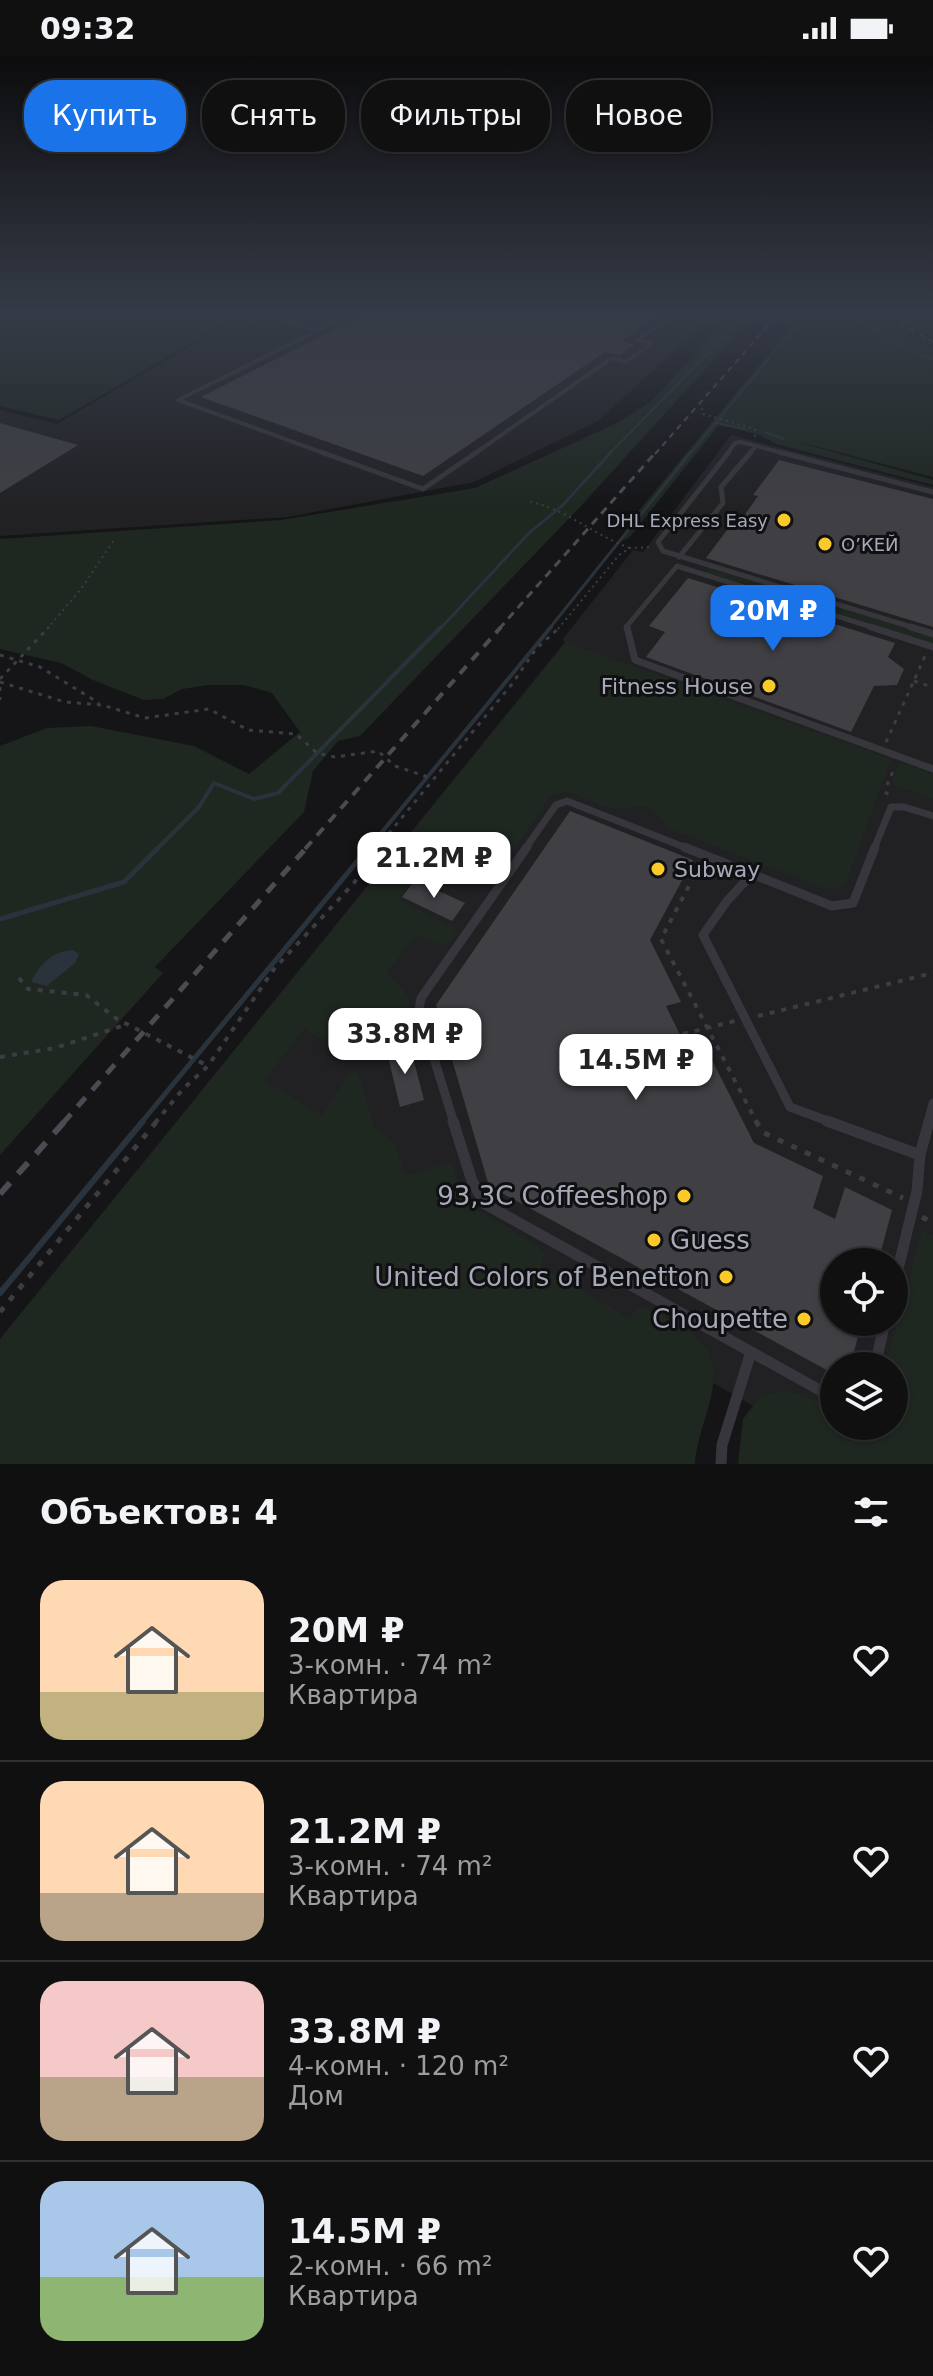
<!DOCTYPE html>
<html lang="ru">
<head>
<meta charset="utf-8">
<style>
  :root { --surface:#101011; --page:#1e1e1f; --text:#f1f3f6; --muted:#9c9d9f; --line:#303031; --accent:#1a73e8 }
  body { margin:0; font-family:"DejaVu Sans",sans-serif; background:var(--page); color:var(--text); height:100vh; display:flex; flex-direction:column; font-size:30px; white-space:nowrap }
  * { box-sizing:border-box; margin:0 }
  p { font-size:26px; color:var(--muted) }
  .icon { flex:none; width:44px; height:44px; fill:none; stroke:currentColor; stroke-width:2; stroke-linecap:round; stroke-linejoin:round }
  .map { position:relative; height:1408px; overflow:hidden }
  .details { display:flex; flex-direction:column; background:var(--surface); flex:1 }
  .details>* { flex:none }
  .banner { position:absolute; left:24px; top:24px; width:886px; height:72px; display:flex; gap:16px }
  .tools { position:absolute; left:820px; top:1192px; display:grid; gap:16px }
  .tools a { display:grid; place-items:center; width:88px; height:88px; border-radius:50%; background:var(--surface); box-shadow:0 2px 6px #0004,0 0 0 2px var(--line); font-size:40px }
  .price { position:absolute; translate:-50% -68px; padding:0 18px; border-radius:16px; background:#fff; color:#222; font-size:26px; line-height:52px; filter:drop-shadow(0 2px 4px #0008) }
  .price::after { content:''; position:absolute; left:50%; top:48px; width:24px; height:18px; margin-left:-12px; background:inherit; clip-path:polygon(0 0,100% 0,50% 100%) }
  .price.selected { background:var(--accent); color:#fff }
  ul { padding:0; list-style:none }
  li { display:flex; align-items:center; gap:24px; height:200px; padding:0 40px }
  li+li { border-top:2px solid var(--line) }
  li span { display:grid; place-items:center; flex:none; width:224px; height:160px; border-radius:24px; color:#555 }
  li>.icon { margin-inline-start:auto }
  span .icon { width:96px; height:96px; fill:#fffc; stroke-width:1 }
  li b { font-size:34px }
  h2 { display:flex; justify-content:space-between; align-items:center; height:96px; padding:0 40px; font-size:34px }
  .tag { padding:0 28px; border-radius:32px; background:var(--surface); box-shadow:0 2px 6px #0004,0 0 0 2px var(--line); font-size:28px; line-height:72px }
  .tag.selected { background:var(--accent); color:#fff }
  .status { display:flex; justify-content:space-between; align-items:center; height:56px; padding:0 40px; background:var(--surface); direction:ltr }
  .status svg { height:22px; fill:currentColor }
  .map>svg:first-child { display:block }
</style>
</head>
<body>
<div class="status"><b>09:32</b><svg viewBox="0 0 49 12"><path d="M0 12V9h3v3zM5 12V6h3v6zM10 12V3h3v9zM15 12V0h3v12zM26 1h20v11H26zM47 4h2v5h-2z"/></svg></div>
<div class="map">
<svg width="933" height="1408" viewBox="0 0 933 1408">
  <rect width="100%" height="100%" fill="#151517"/>
  <path fill="#212124" fill-rule="evenodd" d="M249,256H708L714,259L598,365L474,426L288,461L0,480V354L57,368Z
    M731,379L933,431V1408H855L201,1035L565,586L562,584L633,494L643,496ZM834,1206H894V1266H834ZM834,1310H894V1370H834Z"/>
  <path fill="#1f2721" d="M6,256H244L59,364L0,350V259Z
    M803,256H872L933,292V421L780,381L933,424V429L776,388L760,379L719,369L629,482L619,486L635,459Z
    M888,256H933V283Z
    M739,260L749,262L748,266L580,451L360,680L338,685L313,715L304,756L155,911L163,917L0,1099V690L47,672L91,670L194,690L249,718L300,676L272,637L244,629H208L182,633L163,643L144,644L93,624L61,607L0,593V483L281,464L475,432L617,367L652,345L723,267Z
    M711,513L933,580V587L705,516Z
    M566,586L891,703L846,827L839,832L825,833L668,772C664,767 660,760 655,756C641,746 632,752 618,753C596,754 572,726 550,741L491,828L462,816L445,836L415,823L398,843L457,873L450,887L441,889L415,879L387,918C415,940 420,957 382,973L376,955L343,964L347,981H318L304,973L264,1025L322,1059L351,1016L358,1017L375,1073L394,1086L406,1119L452,1106L463,1145L539,1190L545,1199L541,1210L630,1263L635,1254L645,1251C661,1260 680,1267 694,1279C736,1314 697,1365 695,1408H0V1283Z
    M900,706L933,718V743L891,728Z
    M922,1174L933,1179V1408H738L743,1363L761,1339C802,1331 801,1341 834,1354V1370H894V1310H885Z"/>
  <path fill="#2a323c" d="M73,894L79,898L75,907L47,930L31,926C40,908 52,895 73,894Z"/>
  <g fill="none" stroke-linecap="round" stroke-linejoin="round">
    <path stroke="#2a323c" stroke-width="2" d="M848,256L903,291
      M0,260L9,256
      M912,296L933,303
      M717,367L746,373
      M764,376L784,383
      M609,398L749,256
      M690,398L807,256"/>
    <path stroke="#2a323c" stroke-width="3" d="M440,573L529,477L563,449L611,396
      M549,573L691,396"/>
    <path stroke="#2a323c" stroke-width="4" d="M157,793L199,751L214,727L254,743L278,737L441,571
      M368,793L551,571"/>
    <path stroke="#2a323c" stroke-width="5" d="M0,863L124,826L159,791
      M141,1067L369,791"/>
    <path stroke="#2a323c" stroke-width="6" d="M0,1237L143,1065"/>
  </g>
  <path fill="#3f3f44" d="M369,256H663L621,285L635,288L620,299L605,296L423,420L201,341Z
    M0,367L78,389L0,437Z
    M779,404L933,443V571L706,502L730,470L736,471L758,440L753,439Z
    M688,522L895,587L888,601L904,613L897,629L874,630L851,676L646,601L665,576L649,570Z
    M570,755L693,804L650,884L681,946L666,950L684,987L663,992L673,1014L712,1004L754,1087L823,1120L813,1152L835,1163L845,1131L892,1154L878,1206H834V1266H862L850,1310H834V1318L489,1130L436,949Z
    M415,824L465,847L452,865L402,841Z
    M410,990L424,1044L400,1051L387,996Z"/>
  <g fill="none" stroke-linecap="round" stroke-linejoin="round">
    <path stroke="#3c3d43" stroke-width="2" stroke-dasharray="2 4" stroke-linecap="butt" d="M877,256L933,289
      M702,352L703,358L755,373V381
      M530,446C567,453 595,480 630,492
      M47,573L81,533L114,484
      M558,573L619,499L630,492L651,491"/>
    <path stroke="#3c3d43" stroke-width="3" stroke-dasharray="4 6" stroke-linecap="butt" d="M0,599L40,611L99,647
      M0,623L49,571
      M914,625L929,630
      M0,626L65,646L102,649L145,662L209,653L248,674L296,678L317,697L335,701L378,695L395,710L431,722
      M0,631V644
      M886,686L926,598
      M887,729L895,711
      M885,736L892,741
      M376,793L512,628L536,593L560,571"/>
    <path stroke="#3c3d43" stroke-width="4" stroke-dasharray="5 7" stroke-linecap="butt" d="M700,809L661,883L757,1067
      M19,922L28,933L86,939L117,963L208,1010
      M758,960L933,917
      M683,978L735,965
      M0,1001L55,992L128,968
      M155,1067L183,1033L208,1010L274,913L354,827L377,791"/>
    <path stroke="#3c3d43" stroke-width="5" stroke-dasharray="6 9" stroke-linecap="butt" d="M756,1065L762,1076L903,1142
      M922,1161L933,1167
      M0,1256L157,1065"/>
    <path stroke="#36363c" stroke-width="4" d="M282,256L284,265L315,275
      M326,398L178,344L355,256
      M474,398L612,302L626,306L651,288L637,284L678,256
      M727,398L735,387L741,386L787,398
      M749,398L756,390"/>
    <path stroke="#36363c" stroke-width="5" d="M321,396L423,433L477,396
      M729,396L658,486L663,495L918,573
      M779,396L933,436
      M679,501L723,447L721,431L751,396
      M628,573L627,570L677,510L878,573"/>
    <path stroke="#36363c" stroke-width="7" d="M627,571L635,604L933,713
      M871,571L933,591
      M911,571L933,578
      M525,793L556,749L567,745L689,793
      M874,793L891,751H904L933,760"/>
    <path stroke="#36363c" stroke-width="9" d="M684,791L752,818
      M454,1067L419,954L421,942L527,791
      M833,1067L790,1051L703,879L727,845L752,818L832,850L853,847L875,791
      M928,1067L933,1047"/>
    <path stroke="#36363c" stroke-width="11" d="M453,1065L472,1125L485,1148L834,1342
      M827,1065L920,1099L929,1065
      M894,1229L917,1135L920,1099
      M875,1310L885,1266
      M721,1408L722,1389L751,1296"/>
    <path stroke="#4b4c53" stroke-width="2" stroke-dasharray="6 5" stroke-linecap="butt" d="M881,256L933,286
      M655,398L780,256"/>
    <path stroke="#4b4c53" stroke-width="3" stroke-dasharray="8 6" stroke-linecap="butt" d="M499,573L656,396"/>
    <path stroke="#4b4c53" stroke-width="4" stroke-dasharray="10 8" stroke-linecap="butt" d="M305,793L501,571"/>
    <path stroke="#4b4c53" stroke-width="5" stroke-dasharray="12 10" stroke-linecap="butt" d="M63,1067L307,791"/>
    <path stroke="#4b4c53" stroke-width="6" stroke-dasharray="15 12" stroke-linecap="butt" d="M0,1138L65,1065"/>
  </g>
  <linearGradient id="sky" x2="0" y2="1"><stop stop-color="#0c0c0d"/><stop offset="0.57" stop-color="#353b47"/><stop offset="1" stop-color="#353b47" stop-opacity="0"/></linearGradient>
  <rect width="933" height="453" fill="url(#sky)"/>
  <g fill="#fbca29" stroke="#101012" stroke-width="3">
    <circle cx="784" cy="464" r="8"/>
    <circle cx="825" cy="488" r="8"/>
    <circle cx="769" cy="630" r="8"/>
    <circle cx="658" cy="813" r="8"/>
    <circle cx="684" cy="1140" r="8"/>
    <circle cx="654" cy="1184" r="8"/>
    <circle cx="726" cy="1221" r="8"/>
    <circle cx="804" cy="1263" r="8"/>
  </g>
  <g text-anchor="middle" dominant-baseline="central" stroke-width="6" stroke-linejoin="round" paint-order="stroke">
    <g font-size="18" fill="#a6aab8" stroke="#101012" text-anchor="end">
      <text x="768" y="464">DHL Express Easy</text>
      <text x="841" y="488" text-anchor="start">О’КЕЙ</text>
    </g>
    <g font-size="22" fill="#a6aab8" stroke="#101012" text-anchor="end">
      <text x="753" y="630">Fitness House</text>
      <text x="674" y="813" text-anchor="start">Subway</text>
    </g>
    <g font-size="26" fill="#a6aab8" stroke="#101012" text-anchor="end">
      <text x="668" y="1140">93,3C Coffeeshop</text>
      <text x="670" y="1184" text-anchor="start">Guess</text>
      <text x="710" y="1221">United Colors of Benetton</text>
      <text x="788" y="1263">Choupette</text>
    </g>
  </g>
</svg>
<div class="tools">
<a><svg class="icon" aria-label="locate" viewBox="0 0 24 24"><circle cx="12" cy="12" r="6"/><path d="M12 2v4M12 18v4M2 12h4M18 12h4"/></svg></a>
<a><svg class="icon" aria-label="layers" viewBox="0 0 24 24"><path d="M12 4l9 5-9 5-9-5zM3 14l9 5 9-5"/></svg></a>
</div>
<b class="price selected" style="left:773px;top:597px">20M ₽</b>
<b class="price" style="left:434px;top:844px">21.2M ₽</b>
<b class="price" style="left:405px;top:1020px">33.8M ₽</b>
<b class="price" style="left:636px;top:1046px">14.5M ₽</b>
<div class="banner">
<a class="tag selected">Купить</a>
<a class="tag">Снять</a>
<a class="tag">Фильтры</a>
<a class="tag">Новое</a>
</div>
</div>
<section class="details">
<h2>Объектов: 4<svg class="icon" aria-label="filters" viewBox="0 0 24 24"><path d="M4 7h16M4 17h16"/><circle cx="9" cy="7" r="2"/><circle cx="15" cy="17" r="2"/></svg></h2>
<ul>
<li><span style="background:linear-gradient(#ffd9b3 70%,#c2b280 0)"><svg class="icon" aria-label="home" viewBox="0 0 24 24"><path d="M3 11l9-7 9 7M6 9v11h12V9"/></svg></span><div><b>20M ₽</b><p>3-комн. · 74 m²</p><p>Квартира</p></div><svg class="icon" aria-label="heart" viewBox="0 0 24 24"><path d="M12 20l-8-8c-3-5 5-10 8-4 3-6 11-1 8 4z"/></svg></li>
<li><span style="background:linear-gradient(#ffd9b3 70%,#b9a48a 0)"><svg class="icon" aria-label="home" viewBox="0 0 24 24"><path d="M3 11l9-7 9 7M6 9v11h12V9"/></svg></span><div><b>21.2M ₽</b><p>3-комн. · 74 m²</p><p>Квартира</p></div><svg class="icon" aria-label="heart" viewBox="0 0 24 24"><path d="M12 20l-8-8c-3-5 5-10 8-4 3-6 11-1 8 4z"/></svg></li>
<li><span style="background:linear-gradient(#f6c9c9 60%,#b9a48a 0)"><svg class="icon" aria-label="home" viewBox="0 0 24 24"><path d="M3 11l9-7 9 7M6 9v11h12V9"/></svg></span><div><b>33.8M ₽</b><p>4-комн. · 120 m²</p><p>Дом</p></div><svg class="icon" aria-label="heart" viewBox="0 0 24 24"><path d="M12 20l-8-8c-3-5 5-10 8-4 3-6 11-1 8 4z"/></svg></li>
<li><span style="background:linear-gradient(#a9c7e8 60%,#8fb573 0)"><svg class="icon" aria-label="home" viewBox="0 0 24 24"><path d="M3 11l9-7 9 7M6 9v11h12V9"/></svg></span><div><b>14.5M ₽</b><p>2-комн. · 66 m²</p><p>Квартира</p></div><svg class="icon" aria-label="heart" viewBox="0 0 24 24"><path d="M12 20l-8-8c-3-5 5-10 8-4 3-6 11-1 8 4z"/></svg></li>
</ul>
</section>
</body>
</html>
